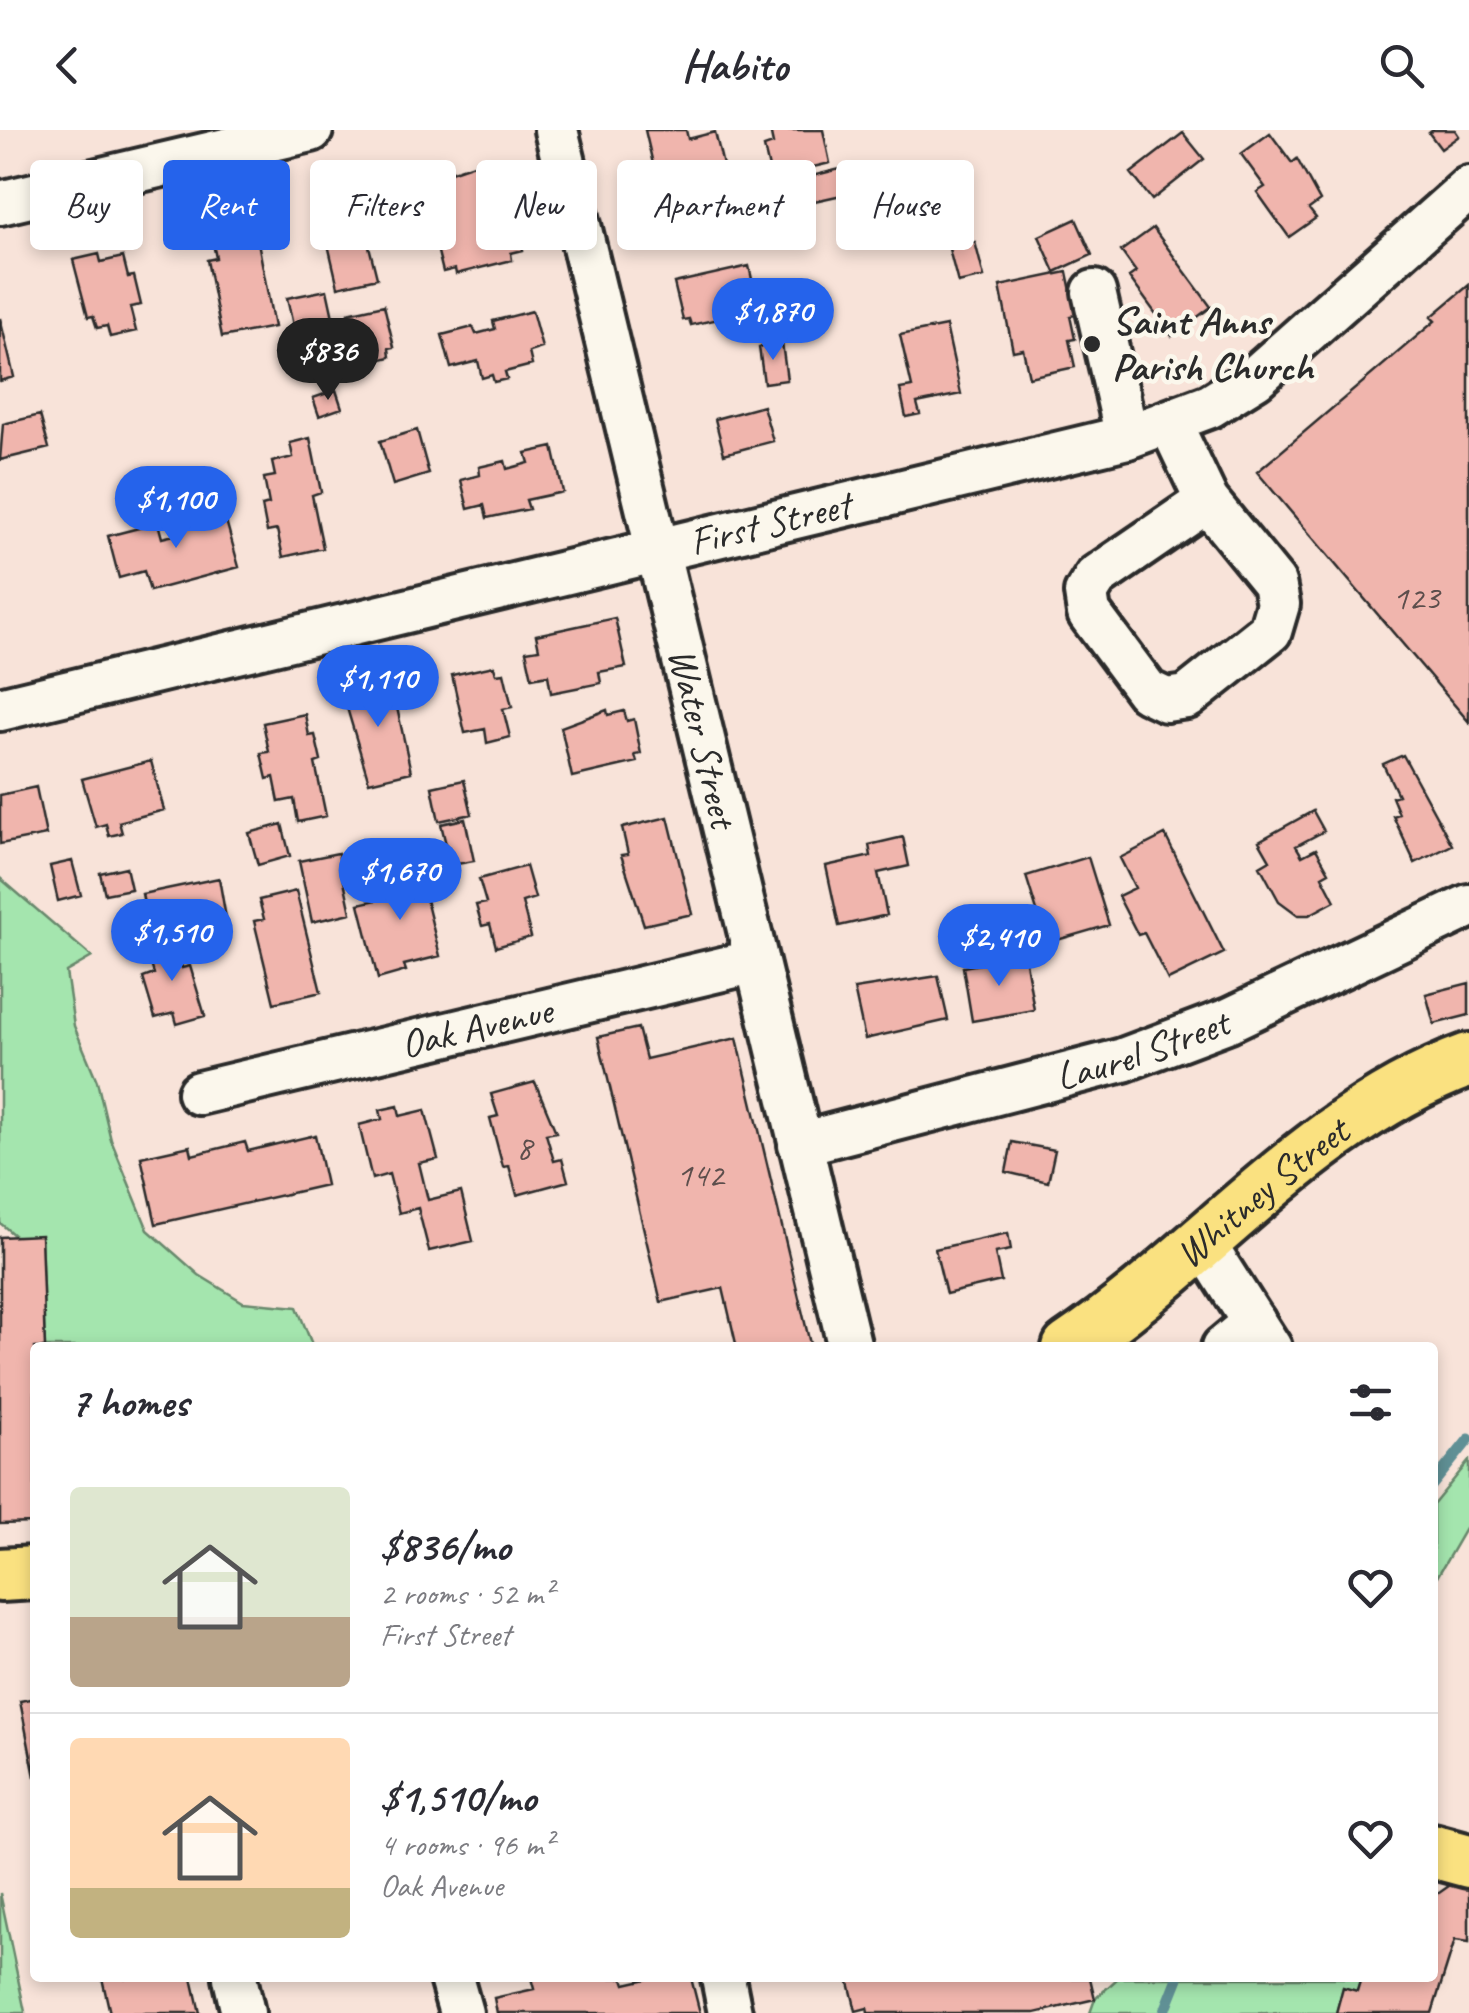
<!DOCTYPE html>
<html lang="en">
<head>
<meta charset="utf-8">
<style>
  :root { --surface:#fff; --page:#f2f2f3; --text:#2b2b33; --muted:#7c7c81; --line:#e1e1e2; --accent:#2563eb }
  body { margin:0; font-family:Caveat,sans-serif; background:var(--page); color:var(--text); height:100vh; display:flex; flex-direction:column; font-size:38px; white-space:nowrap }
  * { box-sizing:border-box; margin:0 }
  p { font-size:32px; color:var(--muted) }
  .icon { flex:none; width:55px; height:55px; fill:none; stroke:currentColor; stroke-width:2; stroke-linecap:round; stroke-linejoin:round }
  .map { position:relative; flex:1; overflow:hidden }
  .details { position:absolute; left:30px; top:1212px; width:1408px; height:640px; display:flex; flex-direction:column; background:var(--surface); border-radius:10px; box-shadow:0 5px 15px #0003 }
  .details>* { flex:none }
  .banner { position:absolute; left:30px; top:30px; width:1410px; height:90px; display:flex; gap:20px }
  .price { position:absolute; translate:-50% -85px; padding:0 22px; border-radius:35px; background:var(--accent); color:#fff; font-size:32px; line-height:65px; filter:drop-shadow(0 2px 5px #0008) }
  .price::after { content:''; position:absolute; left:50%; top:60px; width:30px; height:22px; margin-left:-15px; background:inherit; clip-path:polygon(0 0,100% 0,50% 100%) }
  .price.active { background:#222; color:#fff }
  ul { padding:0; list-style:none }
  li { display:flex; align-items:center; gap:30px; height:250px; padding:0 40px }
  li+li { border-top:2px solid var(--line) }
  li span { display:grid; place-items:center; flex:none; width:280px; height:200px; border-radius:10px; color:#555 }
  li>.icon { margin-inline-start:auto }
  span .icon { width:120px; height:120px; fill:#fffc; stroke-width:1 }
  li b { font-size:42px }
  h2 { display:flex; justify-content:space-between; align-items:center; height:120px; padding:0 40px; font-size:42px }
  .chip { padding:0 35px; border-radius:10px; background:var(--surface); box-shadow:0 5px 15px #0003; font-size:35px; line-height:90px }
  .chip.active { background:var(--accent); color:#fff }
  header { display:flex; justify-content:space-between; align-items:center; height:130px; padding:0 40px; background:var(--surface); font-size:45px; font-weight:700 }
  .map>svg:first-child { display:block }
</style>
</head>
<body>
<header><svg class="icon" aria-label="back" viewBox="0 0 24 24"><path d="M15 5l-7 7 7 7"/></svg>Habito<svg class="icon" aria-label="search" viewBox="0 0 24 24"><circle cx="10" cy="10" r="6"/><path d="M15 15l6 6"/></svg></header>
<div class="map">
<svg width="1469" height="1883" viewBox="0 0 1469 1883">
  <rect width="100%" height="100%" fill="#f8e3d9"/>
  <filter id="ink" filterUnits="userSpaceOnUse"><feTurbulence type="fractalNoise" baseFrequency=".01" numOctaves="2"/><feDisplacementMap in="SourceGraphic" scale="20" xChannelSelector="R" yChannelSelector="G"/><feConvolveMatrix kernelMatrix="1 2 1 2 8 2 1 2 1" color-interpolation-filters="sRGB"/></filter>
  <g filter="url(#ink)">
    <path fill="#a4e5ae" stroke="#68886c" stroke-width="2.5" d="M0,748L92,827L66,842L74,896L97,951L111,1010L148,1100L199,1145L243,1172L297,1177L313,1217H45L41,1106H15L0,1093Z
      M1469,1331V1392L1433,1454V1375Z
      M0,1763L25,1882V1883H0Z
      M1118,1848H1361L1357,1861L1343,1858L1336,1883H1090L1095,1869Z"/>
    <g fill="none" stroke-linecap="round" stroke-linejoin="round">
      <path stroke="#609095" stroke-width="11" d="M1432,1355L1469,1309
        M1164,1883L1178,1848"/>
    </g>
    <path fill="#f0b5ad" stroke="#2b2b2b" stroke-width="2.5" d="M645,0H686L688,9L715,2L729,60L696,67L691,42L657,51Z
      M770,0H823L830,33L771,47L764,17L773,14Z
      M1433,0H1455L1459,6L1441,19L1429,3Z
      M1183,3L1204,29L1152,70L1131,43Z
      M1270,3L1292,33L1297,29L1320,71L1309,79L1316,88L1289,107L1257,62L1265,57L1241,24Z
      M489,29L491,38L498,36L504,59L494,61L503,97L516,94L523,120L511,123L512,130L456,144L455,139L443,142L435,110L446,108L440,82L414,89L406,57Z
      M840,39L846,64L810,72L804,48Z
      M756,45L764,78L741,83L733,51Z
      M253,85L274,197L222,207L207,130L216,128L209,94Z
      M1076,89L1092,125L1055,142L1039,106Z
      M1153,98L1211,177L1172,206L1129,147L1136,142L1121,121Z
      M365,100L377,148L338,157L327,110Z
      M975,112L984,147L958,153L949,119Z
      M99,124L101,132L123,127L128,147L134,146L141,175L130,177L136,201L110,207L107,196L97,198L93,186L88,187L73,130Z
      M749,136L759,180L691,195L689,189L683,190L674,153Z
      M1067,142L1076,185L1070,186L1075,209L1069,210L1075,237L1029,247L1023,219L1013,221L1000,156Z
      M1469,155V592L1257,342L1435,191L1431,187Z
      M327,160L336,201L296,209L287,168Z
      M384,175L394,217L389,218L390,227L365,233L363,223L357,225L348,183Z
      M532,181L542,218L529,222L532,235L505,242L507,249L494,252L492,245L482,248L478,231L451,238L442,205L473,197L476,204L495,199L493,191Z
      M0,188L14,247L0,251Z
      M946,196L961,264L917,273L920,284L906,287L900,259L912,257L900,205Z
      M782,213L787,250L764,253L759,217Z
      M336,260L342,278L319,286L313,268Z
      M763,276L773,311L724,324L715,289Z
      M40,285L49,318L0,330L3,294Z
      M417,300L429,344L393,355L380,311Z
      M310,308L321,362L312,365L323,418L283,427L277,400L267,402L262,376L269,374L264,348L275,346L272,332L293,327L290,313Z
      M553,317L563,362L526,370L529,379L487,388L484,375L468,379L461,350L480,345L479,337L505,331L507,339L529,333L526,323Z
      M223,380L239,437L150,461L144,441L119,448L108,406L158,393L162,408L174,405L171,391L194,385L196,394L207,391L206,385Z
      M615,488L626,537L599,542L601,553L551,563L548,545L532,548L526,521L539,519L536,505Z
      M494,536L496,544L504,543L512,577L503,579L510,607L487,613L485,599L465,603L452,545Z
      M391,550L411,642L369,652L342,561Z
      M607,580L608,585L624,581L627,591L634,589L641,624L635,625L637,632L572,647L561,597Z
      M305,584L309,606L315,605L321,631L315,633L326,686L298,692L294,669L279,672L274,647L267,649L261,623L269,622L263,593Z
      M1403,625L1452,715L1415,733L1393,686L1399,684L1392,667L1398,665L1383,634Z
      M151,631L164,680L119,692L122,703L109,706L106,694L96,697L82,649Z
      M464,650L472,684L439,691L432,657Z
      M36,657L46,705L0,714V665Z
      M1313,681L1324,701L1296,716L1302,726L1316,719L1329,742L1322,746L1335,771L1309,785H1298L1279,771L1260,736L1270,730L1259,711Z
      M668,687L692,784L644,795L621,725L628,724L622,698Z
      M465,689L474,731L451,735L441,694Z
      M282,694L290,726L258,735L249,703Z
      M1165,705L1224,823L1168,850L1144,803L1138,805L1118,766L1135,758L1120,728Z
      M903,707L909,736L878,743L887,785L839,796L826,736L871,726L869,715Z
      M338,723L351,783L312,792L299,731Z
      M1088,727L1109,795L1047,813L1026,746Z
      M72,731L81,765L58,771L50,736Z
      M417,733L440,826L404,835L406,841L378,849L359,774L389,767L383,741Z
      M526,736L535,768L522,772L531,807L496,817L490,794L482,796L476,775L486,773L479,749Z
      M126,737L131,759L105,764L100,743Z
      M219,748L226,788L150,803L142,764Z
      M296,761L321,862L274,873L254,791L264,789L259,770Z
      M173,807L182,838L190,836L205,886L177,894L174,883L155,888L143,848L154,844L145,815Z
      M1025,826L1034,880L972,891L963,837Z
      M938,846L948,890L865,909L854,859Z
      M1469,853V885L1434,894L1426,864Z
      M638,898L646,929L737,908L811,1218H737L723,1158L661,1172L598,907Z
      M535,952L556,1002L546,1004L554,1031L562,1029L568,1051L517,1065L509,1036L503,1037L490,988L498,986L491,964Z
      M398,976L400,986L425,980L438,1029L419,1033L428,1070L461,1062L473,1111L429,1121L418,1078L399,1083L389,1044L372,1049L359,995L382,989L380,980Z
      M315,1005L326,1055L156,1094L141,1027L190,1016L192,1025L245,1012L248,1021Z
      M1012,1012L1055,1020L1048,1052L1006,1042Z
      M1008,1103L1011,1120L995,1123L1001,1151L946,1164L935,1119Z
      M41,1105L45,1218H35V1393L0,1394V1107Z
      M35,1568V1647L20,1571Z
      M1469,1742V1812L1455,1810L1432,1883H1336L1343,1857L1357,1861L1361,1848H1432V1761L1439,1763Z
      M102,1848H192L200,1883H110Z
      M531,1848H623L625,1854L651,1848H691L700,1883H497L494,1868L534,1859Z
      M848,1848H1090L1095,1869L1035,1883H868L867,1878L856,1881Z"/>
    <g fill="none" stroke-linecap="round" stroke-linejoin="round">
      <g stroke="#2b2b2b" stroke-width="50">
        <g id="minor">
          <path id="s1" d="M556,0L850,1218"/>
          <path d="M0,73L311,0"/>
          <path d="M1094,162L1127,307"/>
          <path d="M1170,293L1207,371L1274,453L1278,474L1270,501L1187,567L1166,570L1147,561L1089,483L1086,463L1096,447L1207,371"/>
          <path id="s2" d="M0,579L1127,307L1210,276L1255,248L1469,58"/>
          <path id="s3" d="M199,963L756,831"/>
          <path id="s4" d="M800,1014L1123,930L1229,890L1469,776"/>
          <path d="M1202,1111L1270,1218"/>
          <path d="M1223,1218L1254,1192"/>
          <path d="M235,1848L243,1883"/>
          <path d="M451,1848L461,1883"/>
          <path d="M723,1848L730,1883"/>
        </g>
      </g>
      <g stroke="#2b2b2b" stroke-width="60">
        <g id="major">
          <path id="s5" d="M1069,1218C1205,1127 1312,987 1469,930"/>
          <path d="M0,1445L35,1443"/>
          <path d="M1432,1721L1469,1731"/>
        </g>
      </g>
      <use href="#minor" stroke="#fbf7ec" stroke-width="42"/>
      <use href="#major" stroke="#fae180" stroke-width="52"/>
    </g>
  </g>
  <circle fill="#2b2b2b" stroke="#fbf7ec" stroke-width="4" cx="1092" cy="214" r="10"/>
  <g text-anchor="middle" dominant-baseline="central" stroke-width="9" stroke-linejoin="round" paint-order="stroke">
    <g font-size="35" fill="#5c4e4c">
      <text x="1416" y="467">123</text>
      <text x="524" y="1017">8</text>
      <text x="700" y="1044">142</text>
    </g>
    <g font-size="40" font-weight="bold" fill="#2b2b2b" stroke="#fbf7ec" text-anchor="start">
      <text x="1112" y="191">Saint Anns<tspan x="1112" dy="46">Parish Church</tspan></text>
    </g>
    <g font-size="40" fill="#2b2b2b" stroke="#fbf7ec">
      <text stroke="none"><textPath href="#s2" startOffset="792">First Street</textPath></text>
      <text stroke="none"><textPath href="#s1" startOffset="625">Water Street</textPath></text>
      <text stroke="none"><textPath href="#s3" startOffset="285">Oak Avenue</textPath></text>
      <text stroke="none"><textPath href="#s4" startOffset="355">Laurel Street</textPath></text>
      <text stroke="none"><textPath href="#s5" startOffset="248">Whitney Street</textPath></text>
    </g>
  </g>
</svg>
<b class="price" style="left:773px;top:233px">$1,870</b>
<b class="price active" style="left:328px;top:273px">$836</b>
<b class="price" style="left:176px;top:421px">$1,100</b>
<b class="price" style="left:378px;top:600px">$1,110</b>
<b class="price" style="left:400px;top:793px">$1,670</b>
<b class="price" style="left:172px;top:854px">$1,510</b>
<b class="price" style="left:999px;top:859px">$2,410</b>
<div class="banner">
<a class="chip">Buy</a>
<a class="chip active">Rent</a>
<a class="chip">Filters</a>
<a class="chip">New</a>
<a class="chip">Apartment</a>
<a class="chip">House</a>
</div>
<section class="details">
<h2>7 homes<svg class="icon" aria-label="filters" viewBox="0 0 24 24"><path d="M4 7h16M4 17h16"/><circle cx="9" cy="7" r="2"/><circle cx="15" cy="17" r="2"/></svg></h2>
<ul>
<li><span style="background:linear-gradient(#dfe7d0 65%,#b9a48a 0)"><svg class="icon" aria-label="home" viewBox="0 0 24 24"><path d="M3 11l9-7 9 7M6 9v11h12V9"/></svg></span><div><b>$836/mo</b><p>2 rooms · 52 m²</p><p>First Street</p></div><svg class="icon" aria-label="heart" viewBox="0 0 24 24"><path d="M12 20l-8-8c-3-5 5-10 8-4 3-6 11-1 8 4z"/></svg></li>
<li><span style="background:linear-gradient(#ffd9b3 75%,#c2b280 0)"><svg class="icon" aria-label="home" viewBox="0 0 24 24"><path d="M3 11l9-7 9 7M6 9v11h12V9"/></svg></span><div><b>$1,510/mo</b><p>4 rooms · 96 m²</p><p>Oak Avenue</p></div><svg class="icon" aria-label="heart" viewBox="0 0 24 24"><path d="M12 20l-8-8c-3-5 5-10 8-4 3-6 11-1 8 4z"/></svg></li>
</ul>
</section>
</div>
</body>
</html>
